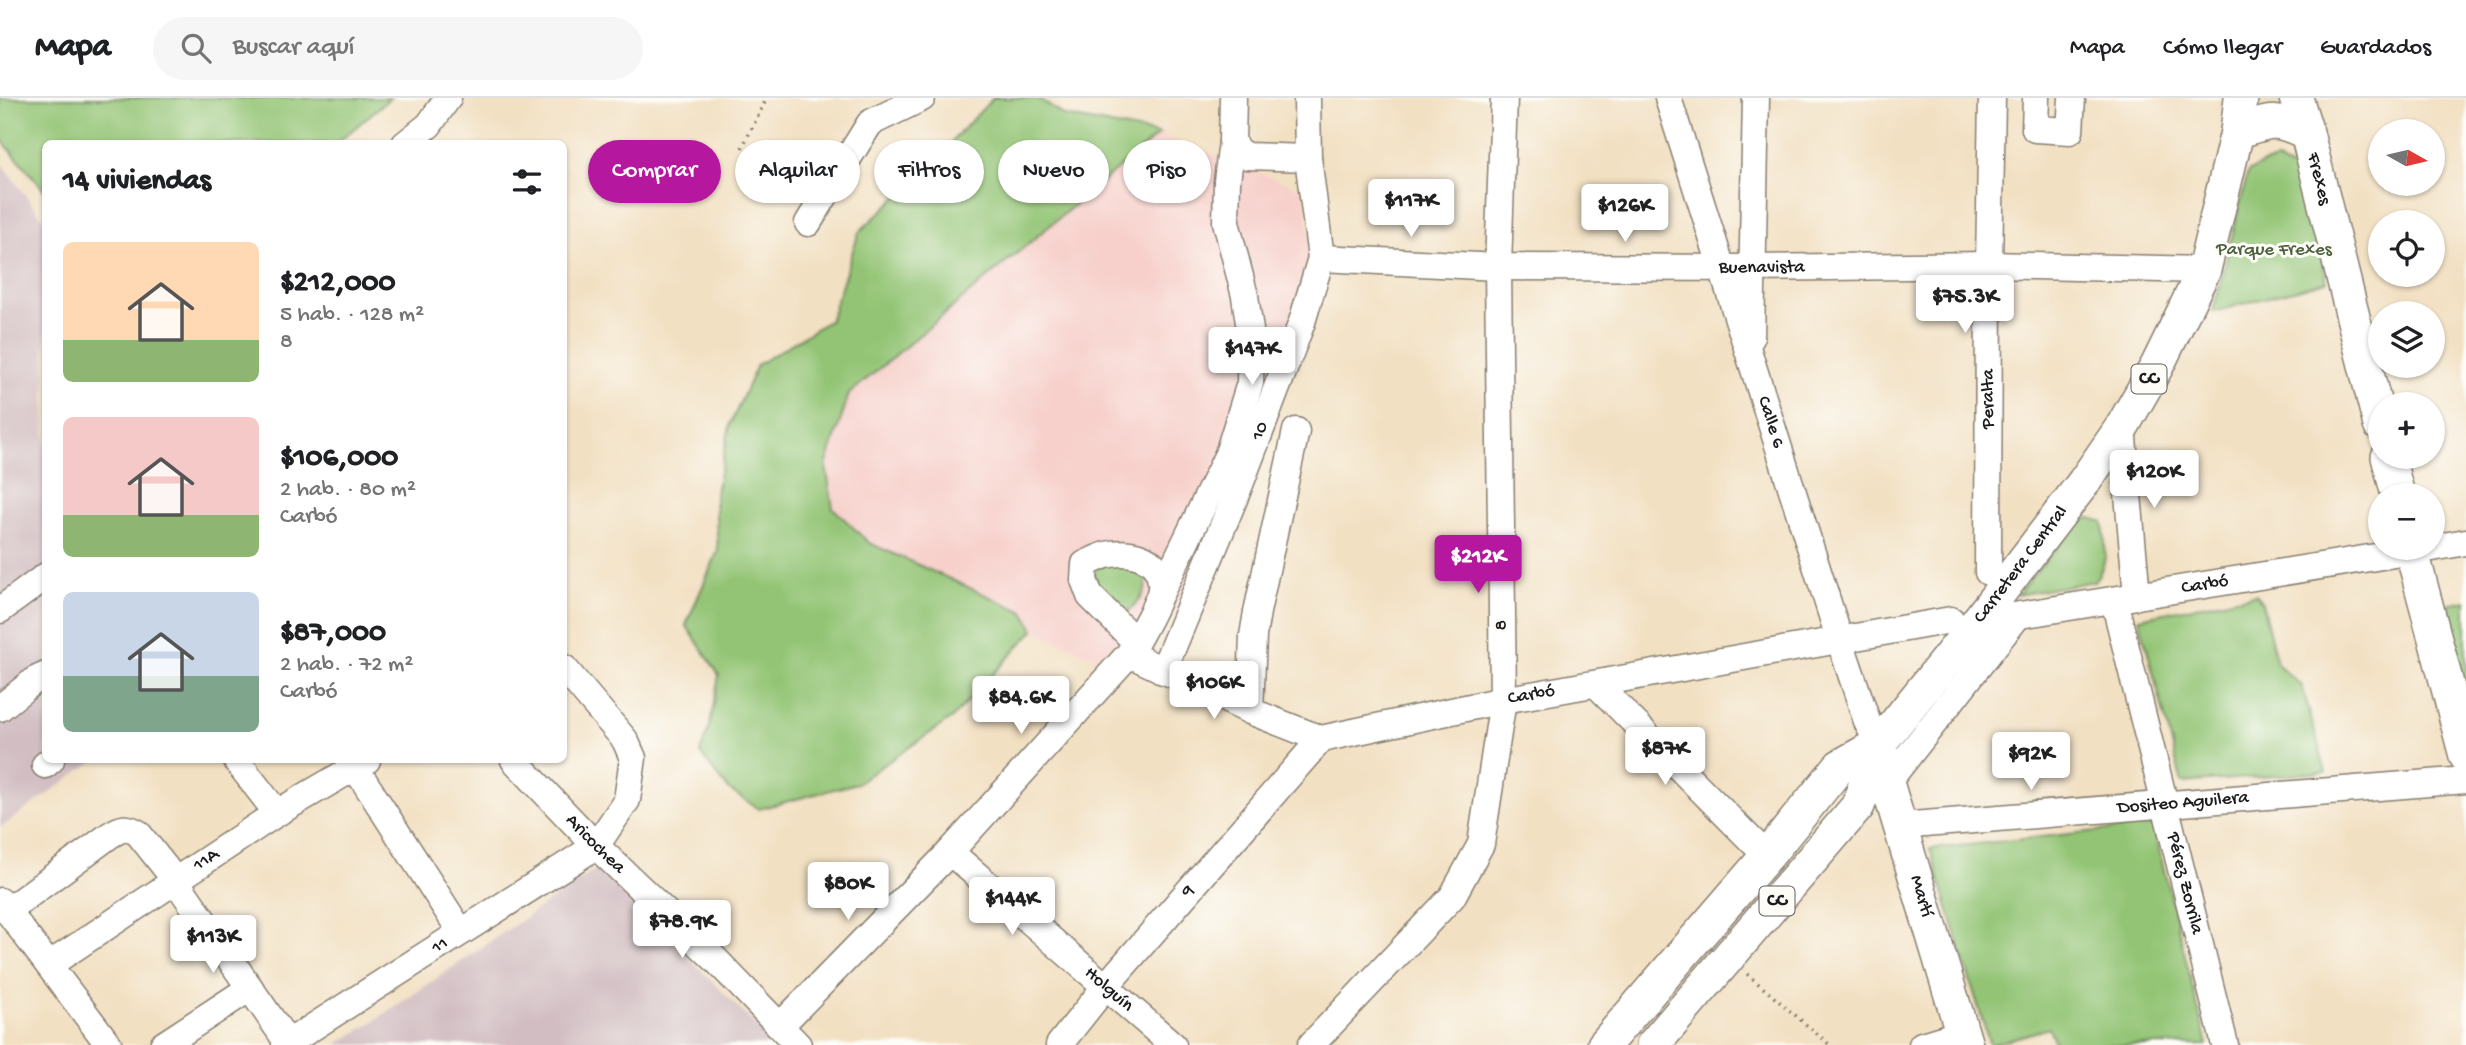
<!DOCTYPE html>
<html lang="es">
<head>
<meta charset="utf-8">
<style>
  :root { --surface:#fff; --page:#f6f6f6; --text:#202124; --muted:#757577; --line:#e0e0e0; --accent:#b5179e }
  body { margin:0; font-family:"Gochi Hand",sans-serif; background:var(--page); color:var(--text); height:100vh; display:flex; flex-direction:column; font-size:26px; white-space:nowrap }
  * { box-sizing:border-box; margin:0 }
  p { font-size:23px; color:var(--muted) }
  .icon { flex:none; width:38px; height:38px; fill:none; stroke:currentColor; stroke-width:2; stroke-linecap:round; stroke-linejoin:round }
  .map { position:relative; flex:1; overflow:hidden }
  .side { position:absolute; left:42px; top:42px; width:525px; height:623px; display:flex; flex-direction:column; background:var(--surface); border-radius:10px; box-shadow:0 2px 5px #0004 }
  .side>* { flex:none }
  .guide { position:absolute; left:588px; top:42px; width:665px; height:63px; display:flex; gap:14px }
  .needle { width:46px; rotate:98deg }
  .controls { position:absolute; left:2368px; top:21px; display:grid; gap:14px }
  .controls a { display:grid; place-items:center; width:77px; height:77px; border-radius:50%; background:var(--surface); box-shadow:0 2px 5px #0004; font-size:35px }
  .price { position:absolute; translate:-50% -60px; padding:0 16px; border-radius:7px; background:#fff; color:#222; font-size:23px; line-height:46px; filter:drop-shadow(0 2px 4px #0008) }
  .price::after { content:''; position:absolute; left:50%; top:42px; width:21px; height:16px; margin-left:-10px; background:inherit; clip-path:polygon(0 0,100% 0,50% 100%) }
  .price.selected { background:var(--accent); color:#fff }
  ul { padding:0; list-style:none }
  li { display:flex; align-items:center; gap:21px; height:175px; padding:0 21px }
  li span { display:grid; place-items:center; flex:none; width:196px; height:140px; border-radius:10px; color:#555 }
  li>.icon { margin-inline-start:auto }
  span .icon { width:84px; height:84px; fill:#fffc; stroke-width:1 }
  li b { font-size:30px }
  h2 { display:flex; justify-content:space-between; align-items:center; height:84px; padding:0 21px; font-size:30px }
  .pill { padding:0 24px; border-radius:32px; background:var(--surface); box-shadow:0 2px 5px #0004; font-size:24px; line-height:63px }
  .pill.selected { background:var(--accent); color:#fff }
  header { display:flex; align-items:center; gap:42px; box-sizing:border-box; height:98px; padding:0 35px; background:var(--surface); border-bottom:2px solid var(--line) }
  header strong { font-size:33px }
  nav { display:flex; gap:38px; margin-inline-start:auto; font-size:24px }
  .search { width:490px; height:63px; background:var(--page); display:flex; align-items:center; gap:18px; box-sizing:border-box; padding:0 24px; border-radius:38px; color:var(--muted); font-size:26px }
  .map>svg:first-child { display:block }
</style>
</head>
<body>
<header>
<strong>Mapa</strong>
<div class="search"><svg class="icon" aria-label="search" viewBox="0 0 24 24"><circle cx="10" cy="10" r="6"/><path d="M15 15l6 6"/></svg>Buscar aquí</div>
<nav><a>Mapa</a><a>Cómo llegar</a><a>Guardados</a></nav>
</header>
<div class="map">
<svg width="2466" height="947" viewBox="0 0 2466 947">
  <rect width="100%" height="100%" fill="#fdfcf7"/>
  <filter id="ink" filterUnits="userSpaceOnUse"><feTurbulence type="fractalNoise" baseFrequency=".0143" numOctaves="2"/><feDisplacementMap in="SourceGraphic" scale="14" xChannelSelector="R" yChannelSelector="G"/><feConvolveMatrix kernelMatrix="1 2 1 2 8 2 1 2 1" color-interpolation-filters="sRGB"/></filter>
  <filter id="wash" filterUnits="userSpaceOnUse"><feTurbulence type="fractalNoise" baseFrequency=".00686" numOctaves="4" result="noise"/><feDisplacementMap in="SourceGraphic" scale="28" xChannelSelector="R" yChannelSelector="G"/><feGaussianBlur stdDeviation="1.57" result="paint"/><feColorMatrix in="noise" values="0 0 0 0 0 0 0 0 0 0 0 0 0 0 0 0 0 1.4 0 .05"/><feComposite in="paint" operator="in"/></filter>
  <g filter="url(#wash)">
    <rect width="100%" height="100%" fill="#f2e0c2"/>
    <path fill="#f7d0cb" d="M1159,36L1304,92L1313,170L1181,511L1120,559L1102,563L1034,532L1024,514L869,445L832,410L826,368L849,296Z"/>
    <path fill="#d2bec2" d="M0,64L45,123L46,662H95L0,730Z
      M599,769L775,947H336L373,924Z"/>
    <path fill="#93c474" stroke="#587048" stroke-width="2" d="M0,0H390L337,45L46,46L45,93L0,40Z
      M993,0H1038L1064,18L1159,36L849,296L826,368L833,410L869,445L1024,514L1034,532L952,620L857,685L759,711L729,692L700,655L710,626L719,577L686,527L718,453L715,399L730,327L757,267L830,222L859,134L915,82Z
      M2277,63L2302,75L2327,183L2213,214L2248,74L2262,66Z
      M2091,420L2103,424C2105,449 2110,463 2094,483L2017,497L2079,422Z
      M1135,459C1150,485 1151,491 1129,513C1105,506 1098,491 1091,469Z
      M2256,496L2262,505L2277,566L2302,588L2326,674L2182,685L2139,520Z
      M2466,503V595L2443,508Z
      M2153,727L2207,947H2056L2049,930L1990,947L1930,751Z"/>
  </g>
  <g filter="url(#ink)">
    <g fill="none" stroke-linecap="round" stroke-linejoin="round">
      <g stroke="#877e6f" stroke-width="29">
        <g id="minor">
          <path id="s1" d="M1668,0L1840,543L1868,626L1879,646"/>
          <path d="M2036,0L2035,31L2070,33L2072,0"/>
          <path d="M1232,44L1237,52L1246,58L1308,60"/>
          <path d="M405,46L429,27L448,0"/>
          <path d="M808,125L870,25L922,0"/>
          <path id="s2" d="M1321,160L1498,169L1752,170L1989,167L2204,172"/>
          <path d="M1751,240L1756,0"/>
          <path d="M2122,329L2137,498"/>
          <path d="M2432,450L2466,444"/>
          <path id="s3" d="M1988,474L1989,167L1992,0"/>
          <path d="M1161,494L1228,356L1250,285L1251,239L1245,198L1226,124L1227,83L1232,44L1233,0"/>
          <path id="s4" d="M2114,502L2225,947"/>
          <path d="M0,512L46,478"/>
          <path id="s5" d="M1977,524L2431,450"/>
          <path id="s6" d="M1129,556L1250,613L1321,641L1503,602L1951,522"/>
          <path id="s7" d="M1163,573L1239,389L1302,224L1321,160L1308,60L1307,0"/>
          <path d="M1596,586L1767,758"/>
          <path d="M0,610L35,582L46,577"/>
          <path d="M1250,613L1253,538L1257,514L1296,333"/>
          <path d="M236,662L277,715"/>
          <path id="s8" d="M514,662L596,748L717,863L798,947"/>
          <path d="M45,667L51,662"/>
          <path d="M355,669L461,834"/>
          <path d="M1887,685L2017,519"/>
          <path id="s9" d="M1900,728L2466,682"/>
          <path id="s10" d="M950,754L1173,947"/>
          <path d="M0,803L109,947"/>
          <path d="M7,813L110,737C121,730 127,728 138,735L176,783L288,945"/>
          <path id="s11" d="M49,867L277,715L367,662"/>
          <path d="M780,928L950,754L1129,556C1137,542 1159,505 1161,491C1164,460 1131,451 1106,457C1099,459 1092,463 1085,466L1084,482L1090,498L1136,544"/>
          <path d="M163,947L250,890"/>
          <path id="s12" d="M285,947L596,748L627,702L633,660L625,642L564,570"/>
          <path id="s13" d="M1059,947L1105,889L1321,641"/>
          <path d="M1311,947L1452,799L1481,746L1503,602L1498,169L1504,0"/>
          <path d="M1922,947L1962,935"/>
        </g>
      </g>
      <g stroke="#877e6f" stroke-width="36">
        <g id="major">
          <path id="s14" d="M2296,0L2307,35L2380,327"/>
          <path d="M2237,34C2271,23 2274,19 2307,35"/>
          <path d="M2388,359L2398,397"/>
          <path d="M2411,450L2466,658"/>
          <path id="s15" d="M1879,646L1887,685L1966,947"/>
          <path id="s16" d="M1604,947L1767,758L1840,668L1879,646L1977,524L2084,384L2122,329L2157,268L2204,172L2237,34L2241,0"/>
          <path d="M1653,947L1858,708L1879,646"/>
        </g>
      </g>
      <path stroke="#877e6f" stroke-width="3.5" stroke-dasharray="2 5" stroke-linecap="butt" d="M742,50L767,0
        M1747,876L1830,947"/>
      <use href="#minor" stroke="#fff" stroke-width="26"/>
      <use href="#major" stroke="#fff" stroke-width="33"/>
    </g>
  </g>
  <g text-anchor="middle" dominant-baseline="central" stroke-width="6" stroke-linejoin="round" paint-order="stroke">
    <g fill="#fdfcf7" stroke="#605f5e" stroke-width="2">
      <rect x="2131.5" y="266.5" width="35" height="29" rx="5"/>
      <rect x="1759.5" y="788.5" width="35" height="29" rx="5"/>
    </g>
    <g font-size="18" font-weight="bold" fill="#1c1c1c">
      <text x="2149" y="281">CC</text>
      <text x="1777" y="803">CC</text>
    </g>
    <g font-size="19" fill="#1c1c1c" stroke="#fdfcf7">
      <text stroke="none"><textPath href="#s14" startOffset="84">Frexes</textPath></text>
      <text stroke="none"><textPath href="#s2" startOffset="441">Buenavista</textPath></text>
      <text stroke="none"><textPath href="#s3" startOffset="173">Peralta</textPath></text>
      <text stroke="none"><textPath href="#s1" startOffset="340">Calle 6</textPath></text>
      <text stroke="none"><textPath href="#s7" startOffset="259">10</textPath></text>
      <text stroke="none"><textPath href="#s16" startOffset="639">Carretera Central</textPath></text>
      <text stroke="none"><textPath href="#s5" startOffset="231">Carbó</textPath></text>
      <text transform="translate(1502 527) rotate(-91)">8</text>
      <text stroke="none"><textPath href="#s6" startOffset="425">Carbó</textPath></text>
      <text stroke="none"><textPath href="#s9" startOffset="284">Dositeo Aguilera</textPath></text>
      <text stroke="none"><textPath href="#s8" startOffset="117">Aricochea</textPath></text>
      <text stroke="none"><textPath href="#s11" startOffset="189">11A</textPath></text>
      <text stroke="none"><textPath href="#s4" startOffset="292">Pérez Zorrila</textPath></text>
      <text stroke="none"><textPath href="#s13" startOffset="201">9</textPath></text>
      <text stroke="none"><textPath href="#s15" startOffset="158">Martí</textPath></text>
      <text stroke="none"><textPath href="#s12" startOffset="184">11</textPath></text>
      <text stroke="none"><textPath href="#s10" startOffset="210">Holguín</textPath></text>
    </g>
    <g font-size="19" fill="#4c5f3f" stroke="#fdfcf7">
      <text x="2274" y="152">Parque Frexes</text>
    </g>
  </g>
</svg>
<div class="controls">
<a><svg class="needle" viewBox="-14 -14 28 28"><path d="M0-13l5 13h-10z" fill="#e53935"/><path d="M0 13l5-13h-10z" fill="#757577"/></svg></a>
<a><svg class="icon" aria-label="locate" viewBox="0 0 24 24"><circle cx="12" cy="12" r="6"/><path d="M12 2v4M12 18v4M2 12h4M18 12h4"/></svg></a>
<a><svg class="icon" aria-label="layers" viewBox="0 0 24 24"><path d="M12 4l9 5-9 5-9-5zM3 14l9 5 9-5"/></svg></a>
<a>+</a>
<a>−</a>
</div>
<b class="price" style="left:1411px;top:141px">$117K</b>
<b class="price" style="left:1625px;top:146px">$126K</b>
<b class="price" style="left:1965px;top:237px">$75.3K</b>
<b class="price" style="left:1252px;top:289px">$147K</b>
<b class="price" style="left:2154px;top:412px">$120K</b>
<b class="price selected" style="left:1478px;top:497px">$212K</b>
<b class="price" style="left:1214px;top:623px">$106K</b>
<b class="price" style="left:1021px;top:638px">$84.6K</b>
<b class="price" style="left:1665px;top:689px">$87K</b>
<b class="price" style="left:2031px;top:694px">$92K</b>
<b class="price" style="left:848px;top:824px">$80K</b>
<b class="price" style="left:1012px;top:839px">$144K</b>
<b class="price" style="left:682px;top:862px">$78.9K</b>
<b class="price" style="left:213px;top:877px">$113K</b>
<div class="guide">
<a class="pill selected">Comprar</a>
<a class="pill">Alquilar</a>
<a class="pill">Filtros</a>
<a class="pill">Nuevo</a>
<a class="pill">Piso</a>
</div>
<section class="side">
<h2>14 viviendas<svg class="icon" aria-label="filters" viewBox="0 0 24 24"><path d="M4 7h16M4 17h16"/><circle cx="9" cy="7" r="2"/><circle cx="15" cy="17" r="2"/></svg></h2>
<ul>
<li><span style="background:linear-gradient(#ffd9b3 70%,#8fb573 0)"><svg class="icon" aria-label="home" viewBox="0 0 24 24"><path d="M3 11l9-7 9 7M6 9v11h12V9"/></svg></span><div><b>$212,000</b><p>5 hab. · 128 m²</p><p>8</p></div></li>
<li><span style="background:linear-gradient(#f6c9c9 70%,#8fb573 0)"><svg class="icon" aria-label="home" viewBox="0 0 24 24"><path d="M3 11l9-7 9 7M6 9v11h12V9"/></svg></span><div><b>$106,000</b><p>2 hab. · 80 m²</p><p>Carbó</p></div></li>
<li><span style="background:linear-gradient(#c9d6e8 60%,#7fa58c 0)"><svg class="icon" aria-label="home" viewBox="0 0 24 24"><path d="M3 11l9-7 9 7M6 9v11h12V9"/></svg></span><div><b>$87,000</b><p>2 hab. · 72 m²</p><p>Carbó</p></div></li>
</ul>
</section>
</div>
</body>
</html>
